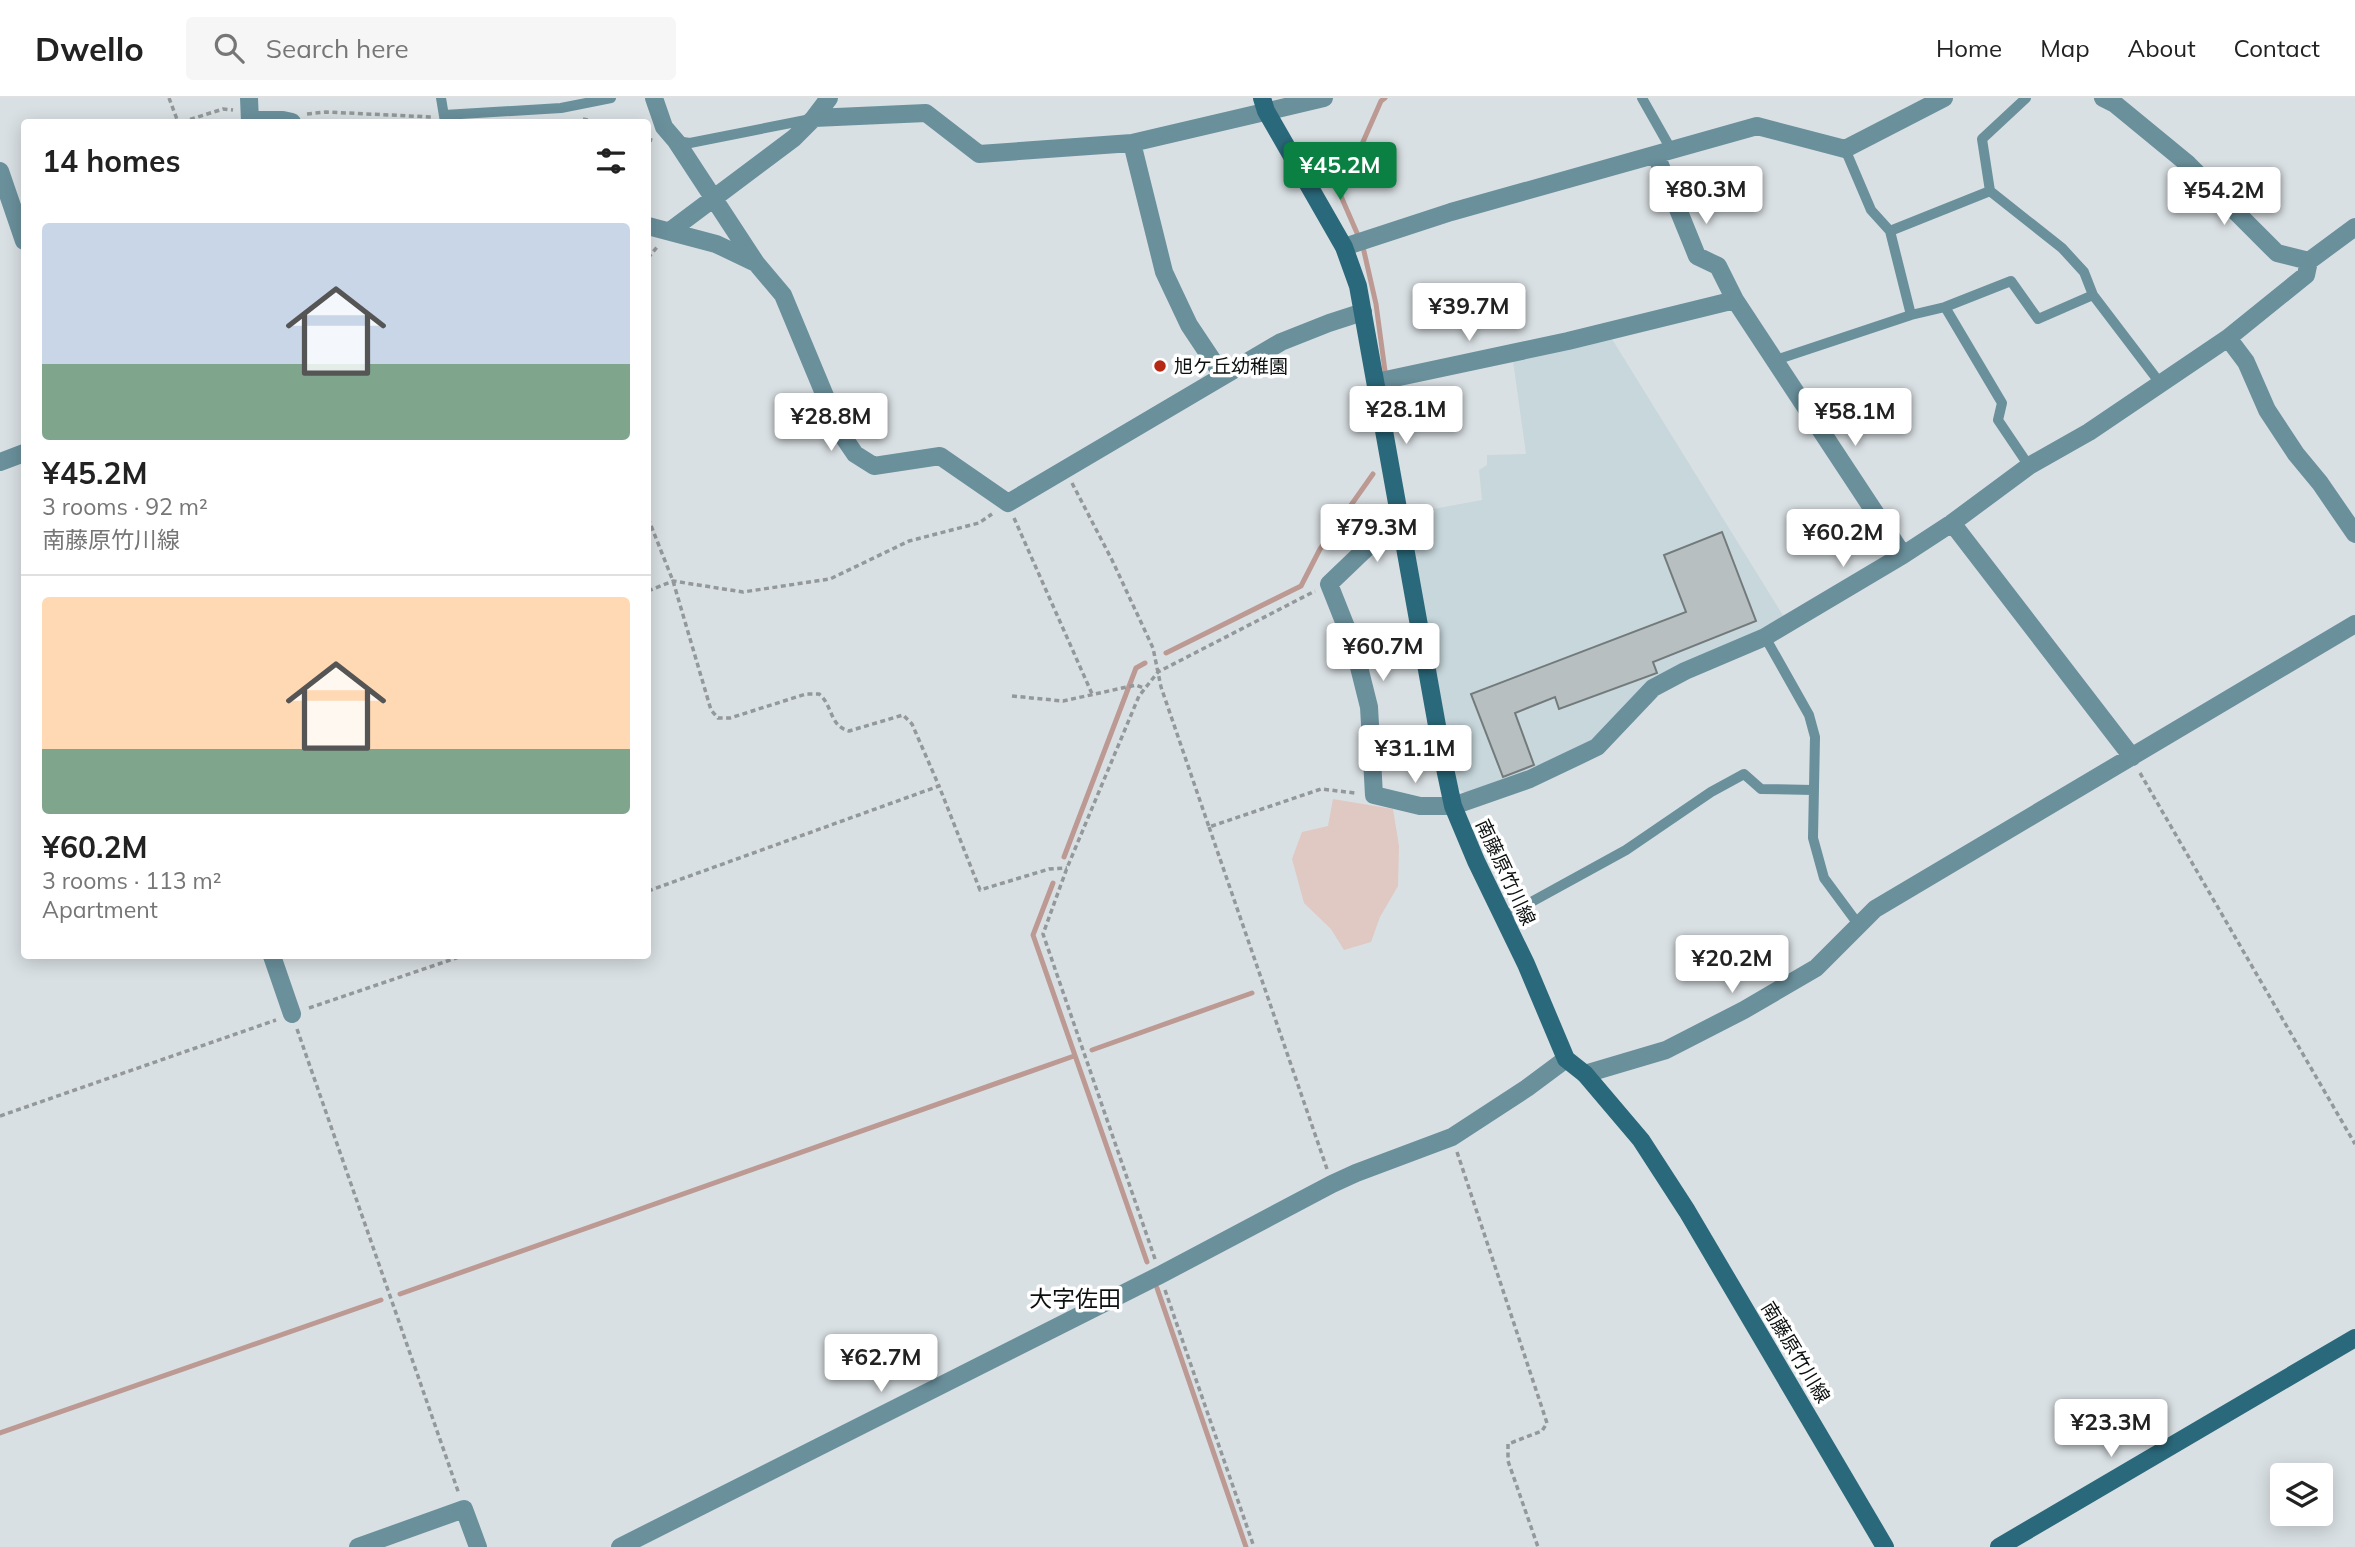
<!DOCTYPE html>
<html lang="en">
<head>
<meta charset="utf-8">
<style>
  :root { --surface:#fff; --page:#f6f6f6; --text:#222; --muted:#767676; --line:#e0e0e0; --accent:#0b8043 }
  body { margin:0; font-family:Mulish,"Noto Sans JP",sans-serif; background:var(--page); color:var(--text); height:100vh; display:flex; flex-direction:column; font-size:26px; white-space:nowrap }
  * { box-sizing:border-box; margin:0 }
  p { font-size:23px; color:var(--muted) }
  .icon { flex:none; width:38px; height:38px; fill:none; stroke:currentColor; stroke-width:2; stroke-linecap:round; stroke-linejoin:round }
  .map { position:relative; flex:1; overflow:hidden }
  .drawer { position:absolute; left:21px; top:21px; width:630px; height:840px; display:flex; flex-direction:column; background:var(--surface); border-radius:7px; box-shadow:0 4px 18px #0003 }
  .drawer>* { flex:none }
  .fabs { position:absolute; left:2270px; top:1365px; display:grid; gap:14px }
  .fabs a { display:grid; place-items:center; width:63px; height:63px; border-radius:7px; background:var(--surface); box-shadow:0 4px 18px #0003; font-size:35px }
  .price { position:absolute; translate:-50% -60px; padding:0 16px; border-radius:7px; background:#fff; color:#222; font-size:23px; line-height:46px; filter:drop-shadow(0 2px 4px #0008) }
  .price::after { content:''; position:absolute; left:50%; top:42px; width:21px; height:16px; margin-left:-10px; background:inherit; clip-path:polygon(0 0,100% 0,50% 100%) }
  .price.active { background:var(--accent); color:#fff }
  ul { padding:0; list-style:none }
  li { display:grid; align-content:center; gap:14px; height:371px; padding:0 21px }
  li+li { border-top:2px solid var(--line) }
  li span { display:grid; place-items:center; height:217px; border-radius:7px; color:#555 }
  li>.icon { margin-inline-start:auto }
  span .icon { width:126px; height:126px; fill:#fffc; stroke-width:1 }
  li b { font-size:30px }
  h2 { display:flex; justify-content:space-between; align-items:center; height:84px; padding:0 21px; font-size:30px }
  header { display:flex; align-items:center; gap:42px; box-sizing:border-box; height:98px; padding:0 35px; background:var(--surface); border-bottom:2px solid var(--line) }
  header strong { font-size:33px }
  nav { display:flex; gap:38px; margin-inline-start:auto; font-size:24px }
  .search { width:490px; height:63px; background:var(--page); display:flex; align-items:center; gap:18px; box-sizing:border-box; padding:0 24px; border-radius:7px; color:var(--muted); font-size:26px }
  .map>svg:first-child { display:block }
</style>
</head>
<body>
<header>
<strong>Dwello</strong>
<div class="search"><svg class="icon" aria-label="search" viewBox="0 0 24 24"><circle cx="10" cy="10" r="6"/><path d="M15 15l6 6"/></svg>Search here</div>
<nav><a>Home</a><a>Map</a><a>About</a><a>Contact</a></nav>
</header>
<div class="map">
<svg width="2355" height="1449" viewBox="0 0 2355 1449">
  <rect width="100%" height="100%" fill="#d9e0e3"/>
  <path fill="#c7d7dc" d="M1612,241L1784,519L1760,532L1651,581L1627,612L1595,643L1546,669L1469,697L1458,691L1406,416L1482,402L1479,372L1487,367V357L1526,356L1513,263Z"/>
  <path fill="#e0c8c3" d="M1333,701L1393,711L1399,748L1398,788L1380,819L1371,844L1344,852L1331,831L1304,805L1292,761L1302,734L1328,728Z"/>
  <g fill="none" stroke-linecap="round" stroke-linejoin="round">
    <path stroke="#bc9a93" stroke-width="5" d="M1357,135L1340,96L1381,3L1385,0
      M1363,149L1376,206L1385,273
      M1166,555L1301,488L1320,451L1373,376
      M1064,759L1136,570L1145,565
      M1053,785L1033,837L1147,1164
      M1092,952L1252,895
      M1157,1190L1246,1449
      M400,1196L1074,958
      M0,1335L381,1202"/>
  </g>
  <path fill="#b8bfc1" stroke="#737a7c" stroke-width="2" d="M1722,434L1756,523L1653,564L1657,575L1559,611L1555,599L1515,615L1534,667L1503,679L1471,596L1686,514L1664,457Z"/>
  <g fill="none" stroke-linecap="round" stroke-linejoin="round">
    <path stroke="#93989a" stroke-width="3.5" stroke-dasharray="5 3.5" stroke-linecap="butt" d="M169,0L178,24
      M307,16L326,14L432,19
      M583,21L598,24
      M182,24L223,11L233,12
      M648,52L651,40
      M648,160L658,148
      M1072,385L1112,462L1153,550L1161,589L1209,729L1321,691L1355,695
      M648,420L673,483L711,612L718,620H730L806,596H819C833,607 829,628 849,633L903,617L912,626L939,688
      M1014,420L1093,598
      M648,493L673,483L743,494L830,481L909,443L979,425L992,416
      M1012,598L1063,603L1136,587L1144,590
      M2140,675L2355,1046
      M1209,729L1327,1071
      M648,793L939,688L980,792L1049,771L1067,770
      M309,910L462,858
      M297,931L459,1396
      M0,1018L276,922
      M1457,1054L1547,1325L1542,1333L1508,1346V1363L1538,1449
      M1155,1161L1043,836L1067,770L1139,598L1158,574L1315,493
      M1165,1192L1254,1449"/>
    <path stroke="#6a909c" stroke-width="10" d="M441,0L445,24
      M1642,0L1672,53
      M2026,0L1982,41L1990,93L2062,150L2084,174L2093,197L2160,285
      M444,17L561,10L611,0
      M676,43L690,45L811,21
      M1845,51L1871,112L1890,133L1990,93
      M1890,133L1911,217
      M1945,209L2002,305L1998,322L2029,368
      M1776,262L1911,217L1945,209L2011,183L2038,221L2093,197
      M1765,539L1809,617L1815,639L1813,740L1824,780L1858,826
      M1504,819L1626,752L1711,694L1744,676L1761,691L1813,692"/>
    <path stroke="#6a909c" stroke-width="18" d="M249,0L250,24
      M654,0L664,29L676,43L756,165
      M2103,0L2115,6L2188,66L2277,155L2309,163L2355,129
      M814,20L829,0
      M250,22H283L292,24
      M1132,45L1164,174L1189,227L1223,278
      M1656,57L1697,158L1718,168L1735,202
      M0,73L24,143
      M648,128L716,146L756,165L783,197L840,334L855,356L874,368L940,358L1008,405L1281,244L1329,225L1363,214
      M670,133L794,40L814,20L926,15L979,56L1132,45L1324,0
      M1344,149L1451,114L1757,28L1845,51L1944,0
      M2228,240L2306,177L2309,163
      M1376,284L1568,243L1735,202L1903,457
      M0,364L24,355
      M1399,419L1329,486L1354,549L1369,609L1374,697L1420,708H1453L1530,681L1597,649L1653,590L1685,573L1765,539L1903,457L1952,425L2029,368L2089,334L2228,240L2246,264L2267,312L2296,356L2320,385L2355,436
      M1952,425L2132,659
      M272,858L292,916
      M1585,976L1666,952L1744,912L1816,870L1875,811L2355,526
      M358,1449L464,1411L478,1449
      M620,1449L1160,1177L1332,1086L1356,1075L1452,1039L1527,990L1566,961"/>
    <path stroke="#2a697b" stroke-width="18" d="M1262,0L1266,13L1344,149L1358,188L1443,661L1453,708L1476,763L1526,866L1566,961L1585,976L1641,1042L1687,1113L1885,1449
      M1999,1449L2355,1240"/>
  </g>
  <circle fill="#b62915" stroke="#fff" stroke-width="2.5" cx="1160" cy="268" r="7"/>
  <g text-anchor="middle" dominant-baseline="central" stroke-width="7" stroke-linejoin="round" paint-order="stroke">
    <g font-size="19" fill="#0d1010" stroke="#fff" text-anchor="start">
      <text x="1174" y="268">旭ケ丘幼稚園</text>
    </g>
    <g font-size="19" fill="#0d1010" stroke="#fff">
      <text transform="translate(1506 774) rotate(65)">南藤原竹川線</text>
      <text transform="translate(1796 1254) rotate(59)">南藤原竹川線</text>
    </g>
    <g font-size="23" fill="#0d1010" stroke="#fff">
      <text x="1075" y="1200">大字佐田</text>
    </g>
  </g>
</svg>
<div class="fabs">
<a><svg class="icon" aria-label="layers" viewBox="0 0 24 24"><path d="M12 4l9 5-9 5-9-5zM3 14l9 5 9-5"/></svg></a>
</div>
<b class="price active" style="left:1340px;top:104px">¥45.2M</b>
<b class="price" style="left:1706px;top:128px">¥80.3M</b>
<b class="price" style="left:2224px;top:129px">¥54.2M</b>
<b class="price" style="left:1469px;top:245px">¥39.7M</b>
<b class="price" style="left:1406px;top:348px">¥28.1M</b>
<b class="price" style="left:1855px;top:350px">¥58.1M</b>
<b class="price" style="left:831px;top:355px">¥28.8M</b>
<b class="price" style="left:1377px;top:466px">¥79.3M</b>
<b class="price" style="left:1843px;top:471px">¥60.2M</b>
<b class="price" style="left:1383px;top:585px">¥60.7M</b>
<b class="price" style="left:1415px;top:687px">¥31.1M</b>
<b class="price" style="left:1732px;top:897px">¥20.2M</b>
<b class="price" style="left:881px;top:1296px">¥62.7M</b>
<b class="price" style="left:2111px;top:1361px">¥23.3M</b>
<section class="drawer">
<h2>14 homes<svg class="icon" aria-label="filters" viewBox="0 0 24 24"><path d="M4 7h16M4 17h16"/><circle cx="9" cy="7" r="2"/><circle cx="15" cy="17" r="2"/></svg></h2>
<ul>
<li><span style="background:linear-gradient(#c9d6e8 65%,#7fa58c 0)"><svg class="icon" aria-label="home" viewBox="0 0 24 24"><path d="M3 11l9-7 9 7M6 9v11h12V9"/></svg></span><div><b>¥45.2M</b><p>3 rooms · 92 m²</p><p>南藤原竹川線</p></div></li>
<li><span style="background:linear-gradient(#ffd9b3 70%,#7fa58c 0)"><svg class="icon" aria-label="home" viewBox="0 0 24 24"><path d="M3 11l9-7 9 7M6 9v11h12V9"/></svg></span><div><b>¥60.2M</b><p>3 rooms · 113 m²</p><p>Apartment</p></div></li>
</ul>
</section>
</div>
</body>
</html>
